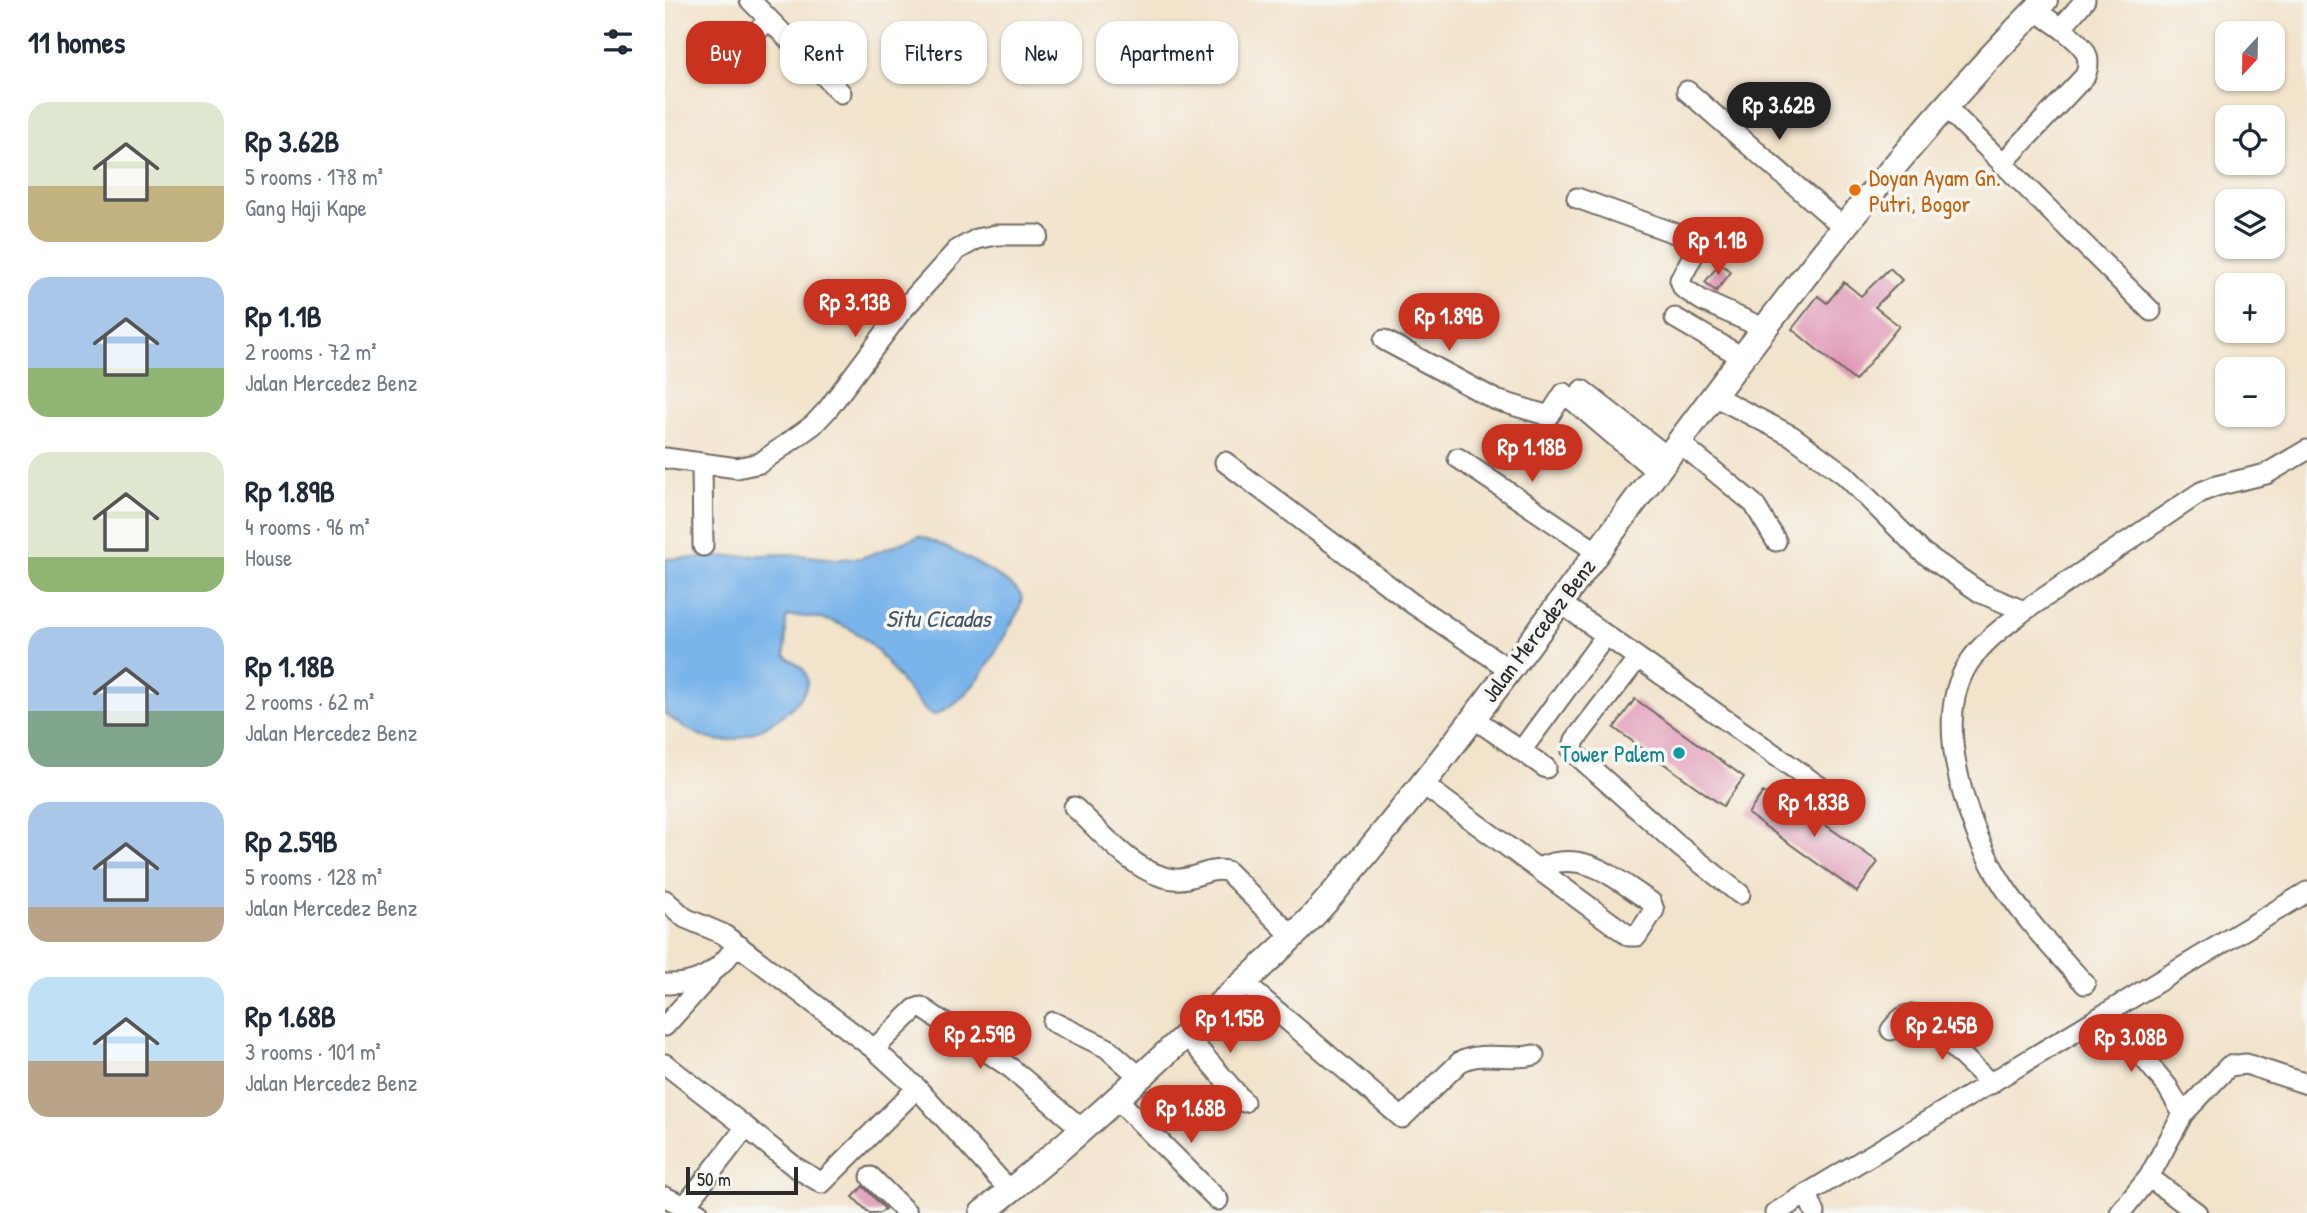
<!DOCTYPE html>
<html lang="en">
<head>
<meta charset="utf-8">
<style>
  :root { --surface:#fff; --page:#f6f6f7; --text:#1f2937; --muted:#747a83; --accent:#c8321e }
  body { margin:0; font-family:"Patrick Hand",sans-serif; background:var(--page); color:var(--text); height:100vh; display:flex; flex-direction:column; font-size:26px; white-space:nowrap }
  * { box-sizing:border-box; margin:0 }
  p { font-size:23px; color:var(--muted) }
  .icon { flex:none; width:38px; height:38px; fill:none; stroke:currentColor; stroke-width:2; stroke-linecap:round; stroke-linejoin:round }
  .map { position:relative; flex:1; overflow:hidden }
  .details { display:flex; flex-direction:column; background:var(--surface); width:665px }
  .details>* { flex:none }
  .top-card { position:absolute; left:21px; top:21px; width:665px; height:63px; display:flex; gap:14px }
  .needle { width:46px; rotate:202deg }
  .controls { position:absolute; left:1550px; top:21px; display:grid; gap:14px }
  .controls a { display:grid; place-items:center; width:70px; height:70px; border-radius:14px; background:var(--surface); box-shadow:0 2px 5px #0004; font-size:35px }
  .scale { position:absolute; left:21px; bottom:18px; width:112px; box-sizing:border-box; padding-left:7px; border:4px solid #2b2b2b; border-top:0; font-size:19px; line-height:24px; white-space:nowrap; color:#2b2b2b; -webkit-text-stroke:5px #f6f6f2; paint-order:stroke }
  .price { position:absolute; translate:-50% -60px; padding:0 16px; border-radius:24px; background:var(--accent); color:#fff; font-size:23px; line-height:46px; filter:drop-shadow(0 2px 4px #0008) }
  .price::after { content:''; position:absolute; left:50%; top:42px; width:21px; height:16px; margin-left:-10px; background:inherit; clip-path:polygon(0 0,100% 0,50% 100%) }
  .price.active { background:#222; color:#fff }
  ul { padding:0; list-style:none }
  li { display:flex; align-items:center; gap:21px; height:175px; padding:0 28px }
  li span { display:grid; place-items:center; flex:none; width:196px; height:140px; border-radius:21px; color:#555 }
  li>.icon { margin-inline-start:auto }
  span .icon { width:84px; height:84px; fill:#fffc; stroke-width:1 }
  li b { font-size:30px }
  h2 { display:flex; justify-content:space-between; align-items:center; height:84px; padding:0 28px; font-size:30px }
  .tag { padding:0 24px; border-radius:21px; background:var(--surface); box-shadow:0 2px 5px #0004; font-size:24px; line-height:63px }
  .tag.active { background:var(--accent); color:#fff }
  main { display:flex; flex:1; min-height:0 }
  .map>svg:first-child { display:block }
</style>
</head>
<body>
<main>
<section class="details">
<h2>11 homes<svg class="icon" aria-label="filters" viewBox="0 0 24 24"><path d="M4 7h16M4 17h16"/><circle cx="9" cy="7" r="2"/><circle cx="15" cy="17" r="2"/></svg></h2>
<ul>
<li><span style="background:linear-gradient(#dfe7d0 60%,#c2b280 0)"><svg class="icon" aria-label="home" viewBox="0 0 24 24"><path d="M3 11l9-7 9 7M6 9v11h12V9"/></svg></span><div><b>Rp 3.62B</b><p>5 rooms · 178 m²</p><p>Gang Haji Kape</p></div></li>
<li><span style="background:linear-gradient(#a9c7e8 65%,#8fb573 0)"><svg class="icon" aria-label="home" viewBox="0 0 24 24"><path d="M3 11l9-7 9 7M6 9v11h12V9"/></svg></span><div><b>Rp 1.1B</b><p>2 rooms · 72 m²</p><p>Jalan Mercedez Benz</p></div></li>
<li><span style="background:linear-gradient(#dfe7d0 75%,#8fb573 0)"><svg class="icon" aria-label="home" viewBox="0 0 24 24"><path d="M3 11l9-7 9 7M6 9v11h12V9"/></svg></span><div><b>Rp 1.89B</b><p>4 rooms · 96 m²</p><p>House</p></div></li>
<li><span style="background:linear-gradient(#a9c7e8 60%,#7fa58c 0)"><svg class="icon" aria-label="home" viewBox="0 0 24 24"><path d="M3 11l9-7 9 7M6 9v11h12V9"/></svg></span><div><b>Rp 1.18B</b><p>2 rooms · 62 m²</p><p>Jalan Mercedez Benz</p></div></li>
<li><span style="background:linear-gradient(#a9c7e8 75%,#b9a48a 0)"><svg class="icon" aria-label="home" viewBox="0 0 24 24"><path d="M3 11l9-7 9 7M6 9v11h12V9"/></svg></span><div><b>Rp 2.59B</b><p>5 rooms · 128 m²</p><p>Jalan Mercedez Benz</p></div></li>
<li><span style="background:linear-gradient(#bfe0f5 60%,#b9a48a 0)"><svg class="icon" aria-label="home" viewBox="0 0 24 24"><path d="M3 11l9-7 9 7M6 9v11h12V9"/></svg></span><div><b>Rp 1.68B</b><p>3 rooms · 101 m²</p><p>Jalan Mercedez Benz</p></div></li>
</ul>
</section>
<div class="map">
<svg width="1642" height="1213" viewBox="0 0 1642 1213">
  <rect width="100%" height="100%" fill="#f6f6f2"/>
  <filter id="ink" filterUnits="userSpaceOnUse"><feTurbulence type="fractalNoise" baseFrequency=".0143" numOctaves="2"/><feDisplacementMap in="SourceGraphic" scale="14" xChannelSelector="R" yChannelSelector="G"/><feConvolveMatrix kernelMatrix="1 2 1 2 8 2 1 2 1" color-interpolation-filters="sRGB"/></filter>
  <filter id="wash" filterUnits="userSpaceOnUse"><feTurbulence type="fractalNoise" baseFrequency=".00686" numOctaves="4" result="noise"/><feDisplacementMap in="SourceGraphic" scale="28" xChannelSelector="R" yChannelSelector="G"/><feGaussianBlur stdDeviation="1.57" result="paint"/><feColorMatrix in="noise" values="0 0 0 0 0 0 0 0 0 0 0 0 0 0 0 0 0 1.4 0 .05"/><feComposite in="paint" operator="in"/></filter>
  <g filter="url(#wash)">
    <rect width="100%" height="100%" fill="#f2e3cb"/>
    <path fill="#79b4ea" stroke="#52708a" stroke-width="2" d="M254,536C272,541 351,581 357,597L354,610C332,648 313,697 269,715L263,713C213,661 208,616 124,616L121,619L120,655C125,661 136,665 140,672C156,702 81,742 58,741C38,741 16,726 0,714V559L123,554L173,559L196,558Z"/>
    <g id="blocks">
      <path fill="#e19bb9" d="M1055,263L1066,272L1051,291L1040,282Z
        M1225,268L1237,280L1210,307L1234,326L1190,381L1127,329L1153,296L1162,303L1179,282L1196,296Z
        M970,699L1079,777L1058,806L949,728Z
        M1108,788L1213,862L1192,892L1083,814L1098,792L1103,795Z
        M198,1186L220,1209L215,1213H204L188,1197Z"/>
    </g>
  </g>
  <g filter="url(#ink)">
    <use href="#blocks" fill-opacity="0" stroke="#716b63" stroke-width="2"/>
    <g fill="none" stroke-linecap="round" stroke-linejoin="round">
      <g stroke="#716b63" stroke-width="23">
        <path id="minor" d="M85,0L176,93
          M1370,10L1396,28L1420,0
          M54,70L103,20
          M1022,91L1178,227
          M1280,106L1486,311
          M1337,164L1420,76C1430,52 1413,42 1396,28
          M912,198L1029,240L1033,246L1015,280L1018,288L1038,301L1098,328
          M1010,318L1077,357
          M719,340L831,400L884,416L899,393L992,472
          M917,390L1004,458
          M1049,396L1127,436L1180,475L1257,552L1316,593L1359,611L1536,492L1551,486L1601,474L1642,450
          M1015,443L1089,504L1111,541
          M0,458L72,468L95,463L148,425L163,409L235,313L292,250L312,239L331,235H373
          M793,458L932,552
          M560,462L748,604L844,669
          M37,464L38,546
          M894,602L1182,806
          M1359,611C1337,628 1312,646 1299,671C1268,730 1305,833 1338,885C1361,921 1391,952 1420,984
          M973,658L910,740L907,751L1014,846L1075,894
          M807,717L881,768
          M856,751L941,635
          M756,783L964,936H972L989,910L986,902C948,878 920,848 873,868
          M409,807C437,832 470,875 509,879C528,881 542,867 562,871L628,937
          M0,900L20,918L58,934L209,1049L252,1088L345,1191
          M579,983L737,1118L795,1062C818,1050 844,1061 869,1055
          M0,984C33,985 51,973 70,948L75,946
          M1442,1014L1502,1086L1518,1114
          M388,1022L442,1048L475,1077
          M0,1026L44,977
          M1226,1030C1236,1018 1240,1011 1256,1016L1326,1084
          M521,1035L579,1102
          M209,1049L250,1009L256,1007L347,1069L418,1130
          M0,1064L81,1127L20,1206
          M452,1099L553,1200
          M81,1127L130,1167L157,1183L252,1088
          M206,1177L242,1213
          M1484,1177L1532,1213
          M1142,1194L1150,1213
          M0,1197L34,1213
          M1110,1213L1642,892
          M1455,1213L1484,1177L1518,1114L1564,1066L1581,1064L1642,1084"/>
      </g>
      <g stroke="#716b63" stroke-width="28">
        <path id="major" d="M317,1213C394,1153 466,1086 537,1020C583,978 631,938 671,890C916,600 1112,271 1380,0"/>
      </g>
      <use href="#minor" stroke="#fff" stroke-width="19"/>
      <use href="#major" stroke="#fff" stroke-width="24"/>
    </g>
  </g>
  <circle fill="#e8710a" stroke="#f6f6f2" stroke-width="2.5" cx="1190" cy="190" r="7"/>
  <circle fill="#0f9aa8" stroke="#f6f6f2" stroke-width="2.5" cx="1014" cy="753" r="7"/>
  <g text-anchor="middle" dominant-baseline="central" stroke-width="7" stroke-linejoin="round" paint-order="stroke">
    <g font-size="23" fill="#c56008" stroke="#f6f6f2" text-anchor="start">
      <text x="1204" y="177">Doyan Ayam Gn.<tspan x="1204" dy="26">Putri, Bogor</tspan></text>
    </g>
    <g font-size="23" fill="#2b2b2b" stroke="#f6f6f2">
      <text transform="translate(873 630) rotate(-53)">Jalan Mercedez Benz</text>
    </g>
    <g font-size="23" fill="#0d838f" stroke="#f6f6f2" text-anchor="end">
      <text x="1000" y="753">Tower Palem</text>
    </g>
    <g font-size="24" font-style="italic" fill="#425464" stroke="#f6f6f2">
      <text x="273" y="618">Situ Cicadas</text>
    </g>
  </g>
</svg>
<div class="controls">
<a><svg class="needle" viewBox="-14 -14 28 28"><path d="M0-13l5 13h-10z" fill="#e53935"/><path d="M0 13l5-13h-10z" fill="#747a83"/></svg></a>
<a><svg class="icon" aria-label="locate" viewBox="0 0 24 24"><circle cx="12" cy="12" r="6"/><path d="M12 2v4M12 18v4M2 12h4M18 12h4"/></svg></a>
<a><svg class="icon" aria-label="layers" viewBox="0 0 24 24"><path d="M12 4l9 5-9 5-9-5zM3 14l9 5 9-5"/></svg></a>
<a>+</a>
<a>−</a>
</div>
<div class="scale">50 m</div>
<b class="price active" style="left:1114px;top:142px">Rp 3.62B</b>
<b class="price" style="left:1053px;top:277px">Rp 1.1B</b>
<b class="price" style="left:190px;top:339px">Rp 3.13B</b>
<b class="price" style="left:784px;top:353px">Rp 1.89B</b>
<b class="price" style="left:867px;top:484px">Rp 1.18B</b>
<b class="price" style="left:1149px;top:839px">Rp 1.83B</b>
<b class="price" style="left:565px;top:1055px">Rp 1.15B</b>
<b class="price" style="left:1277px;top:1062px">Rp 2.45B</b>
<b class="price" style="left:315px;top:1071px">Rp 2.59B</b>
<b class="price" style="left:1466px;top:1074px">Rp 3.08B</b>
<b class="price" style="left:526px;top:1145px">Rp 1.68B</b>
<div class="top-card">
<a class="tag active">Buy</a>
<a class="tag">Rent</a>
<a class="tag">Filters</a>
<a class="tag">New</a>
<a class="tag">Apartment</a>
</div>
</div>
</main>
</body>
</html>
